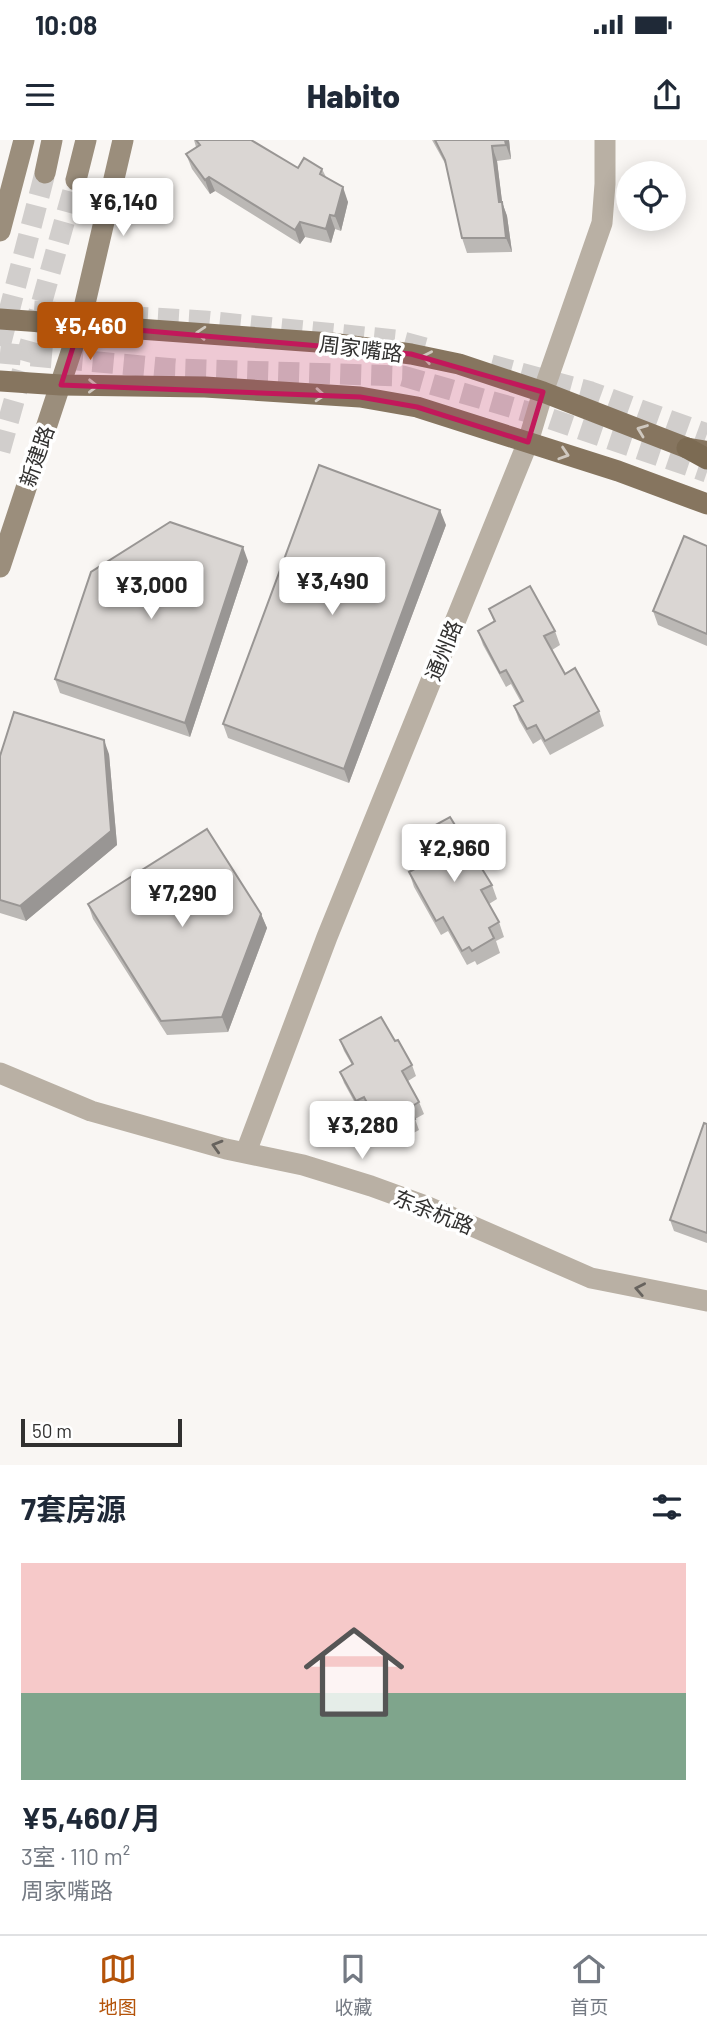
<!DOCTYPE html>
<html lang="zh">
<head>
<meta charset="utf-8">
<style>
  :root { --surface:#fff; --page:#f6f6f7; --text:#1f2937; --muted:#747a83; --line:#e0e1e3; --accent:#b45309 }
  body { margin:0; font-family:Barlow,"Noto Sans SC",sans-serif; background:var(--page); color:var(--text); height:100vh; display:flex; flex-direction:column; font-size:26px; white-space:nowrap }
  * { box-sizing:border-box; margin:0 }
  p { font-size:23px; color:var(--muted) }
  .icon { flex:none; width:38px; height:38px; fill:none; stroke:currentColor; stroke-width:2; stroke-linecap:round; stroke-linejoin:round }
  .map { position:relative; height:1325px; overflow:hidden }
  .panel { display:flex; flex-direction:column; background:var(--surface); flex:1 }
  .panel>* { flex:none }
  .fabs { position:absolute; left:616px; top:21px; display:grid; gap:14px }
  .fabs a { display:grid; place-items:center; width:70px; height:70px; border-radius:50%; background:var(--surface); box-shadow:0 4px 18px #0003; font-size:35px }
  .scale { position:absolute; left:21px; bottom:18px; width:161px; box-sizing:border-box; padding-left:7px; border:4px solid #31302f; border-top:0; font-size:19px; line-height:24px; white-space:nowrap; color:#31302f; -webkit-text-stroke:5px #fff; paint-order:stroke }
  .price { position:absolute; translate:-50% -60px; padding:0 16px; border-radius:7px; background:#fff; color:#222; font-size:23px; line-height:46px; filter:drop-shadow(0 2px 4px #0008) }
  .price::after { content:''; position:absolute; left:50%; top:42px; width:21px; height:16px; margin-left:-10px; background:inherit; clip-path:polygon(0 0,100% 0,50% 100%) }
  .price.current { background:var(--accent); color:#fff }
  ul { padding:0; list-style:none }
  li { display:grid; align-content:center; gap:14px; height:371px; padding:0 21px }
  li+li { border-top:2px solid var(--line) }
  li span { display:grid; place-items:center; height:217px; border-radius:0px; color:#555 }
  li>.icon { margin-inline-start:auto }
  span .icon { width:126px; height:126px; fill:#fffc; stroke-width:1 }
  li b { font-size:30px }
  h2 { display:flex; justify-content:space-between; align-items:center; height:84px; padding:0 21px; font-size:30px }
  .status { display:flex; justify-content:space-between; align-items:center; height:49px; padding:0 35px; background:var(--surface); direction:ltr }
  .status svg { height:19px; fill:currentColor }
  header { display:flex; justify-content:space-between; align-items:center; height:91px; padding:0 21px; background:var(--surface); font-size:32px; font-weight:800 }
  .tab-bar { display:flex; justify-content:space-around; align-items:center; height:98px; border-top:2px solid var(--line); background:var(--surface); font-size:19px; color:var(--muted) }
  .tab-bar a { display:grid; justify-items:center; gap:4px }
  .tab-bar .current { color:var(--accent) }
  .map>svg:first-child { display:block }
</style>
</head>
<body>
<div class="status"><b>10:08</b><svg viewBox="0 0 49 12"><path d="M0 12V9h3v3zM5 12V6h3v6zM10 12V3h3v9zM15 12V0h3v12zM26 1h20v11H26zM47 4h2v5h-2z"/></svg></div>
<header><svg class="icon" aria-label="menu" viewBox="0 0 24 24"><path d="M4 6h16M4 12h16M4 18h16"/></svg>Habito<svg class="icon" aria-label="share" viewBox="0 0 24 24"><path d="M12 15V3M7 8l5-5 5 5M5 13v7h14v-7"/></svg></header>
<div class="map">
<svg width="707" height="1325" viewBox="0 0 707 1325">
  <rect width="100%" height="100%" fill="#f9f6f3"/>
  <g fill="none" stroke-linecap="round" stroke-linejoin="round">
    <path stroke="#d1cecc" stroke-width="21" stroke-dasharray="21 10" stroke-linecap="butt" d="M0,206L45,33
      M0,311L76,40"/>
    <path stroke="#d1cecc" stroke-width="21" stroke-dasharray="21 10" stroke-linecap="butt" d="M34,171L204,181L396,200L433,210
      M0,213L175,229L403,236L542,276L707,332
      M491,225L591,252L707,294"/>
    <path stroke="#b9b0a4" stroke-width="21" d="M0,933L91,971L226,1009L303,1025L371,1046L426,1066L591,1138L707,1161
      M246,1012L327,797L528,302L543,252L602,83L605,44V0"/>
    <path stroke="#9b8e7c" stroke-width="21" d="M45,33L52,0
      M76,40L86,0
      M0,91L24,0
      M0,427L80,185L123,0"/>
    <path stroke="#86755f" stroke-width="21" d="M0,179L331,203L411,214L459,224L543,252L687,308L705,311
      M0,241L61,245L205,247L360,257L417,267L618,331L707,364"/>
    <path stroke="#7c6b53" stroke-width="21" d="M687,308L707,319"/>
  </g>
  <path fill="#bbb8b5" d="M194,0H251L298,28L322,29L326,37L348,62L341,91L335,89L331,103L305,97L300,104L215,51L210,54L192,29L186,14L196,7Z
    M432,0H509L511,19L497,21L502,62L507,76L512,112L467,113L462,98L447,27Z
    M446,385L349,643L228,598L223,584Z
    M707,406V506L658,485L653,471Z
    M248,421L190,597L60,553L55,539Z
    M489,469L555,491L560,505L552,510L565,534L599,571L604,586L550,615L541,599L533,604L519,580L514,566L521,562L511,544L506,547L483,505L478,491L494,482Z
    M109,614L117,705L26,781L0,773V616Z
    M408,700L492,745L497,759L489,764L499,782L504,797L496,801L500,813L477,825L475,821L467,825L448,791L441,795L414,747L409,732L420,726L414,715Z
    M88,764L261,774L267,788L228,892L167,895L93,779Z
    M340,900L395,901L412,925L416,936L408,941L419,962L424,974L415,979L419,990L397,1002L394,998L387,1002L368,968L360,972L344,943L340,932L352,925L344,911Z
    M707,984V1103L674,1091L670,1080Z"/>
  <path fill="#999694" d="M505,0H509L511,19L506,5Z
    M492,6L497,21L504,77L499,62Z
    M209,37L215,51L210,54L205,40Z
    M343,47L348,62L341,91L335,76Z
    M502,62L507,76L512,112L506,98Z
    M330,75L335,89L331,103L326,89Z
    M300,82L305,97L300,104L295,90Z
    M440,370L446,385L349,643L344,629Z
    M243,407L248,421L190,597L185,583Z
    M104,600L109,614L117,705L26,781L20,766Z
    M261,774L267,788L228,892L222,877Z"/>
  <path fill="#dad6d3" stroke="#999694" stroke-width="2" d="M196,0H251L298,28L304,18L322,29L320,34L343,47L335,76L330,75L326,89L300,82L295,90L209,37L205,40L186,14L200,5Z
    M435,0H505L506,5L492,6L499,62H502L506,98H462L445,20Z
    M319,325L440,370L344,629L223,584Z
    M170,382L243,407L185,583L55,539L91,432Z
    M684,396L707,406V494L653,471Z
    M530,446L555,491L544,496L565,534L575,528L599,571L545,601L536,585L527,589L514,566L523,561L506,530L500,533L478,491L495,481L489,469Z
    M14,572L104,600L111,691L20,766L0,760V616Z
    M450,677L492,745L481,750L499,782L489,788L494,798L472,811L469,807L462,811L443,777L436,781L409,732L422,725L408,700Z
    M207,689L261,774L222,877L161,881L88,764Z
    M381,877L395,901L398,900L412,925L402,931L419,962L409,968L415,979L392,991L390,987L382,991L364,957L356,961L340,932L353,924L340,900Z
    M704,983L707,984V1093L670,1080Z"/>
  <defs><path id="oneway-chevron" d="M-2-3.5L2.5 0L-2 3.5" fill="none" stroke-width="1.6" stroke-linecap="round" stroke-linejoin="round" transform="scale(1.75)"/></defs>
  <g stroke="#cfc8bf">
    <use href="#oneway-chevron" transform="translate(201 193) rotate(-176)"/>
    <use href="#oneway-chevron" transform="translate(427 217) rotate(-169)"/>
    <use href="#oneway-chevron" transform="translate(93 246) rotate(1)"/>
    <use href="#oneway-chevron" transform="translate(320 255) rotate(4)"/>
    <use href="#oneway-chevron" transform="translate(642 290) rotate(-159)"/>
    <use href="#oneway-chevron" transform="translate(564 314) rotate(18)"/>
  </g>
  <g stroke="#67635e">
    <use href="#oneway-chevron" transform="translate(217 1006) rotate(-164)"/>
    <use href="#oneway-chevron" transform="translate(640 1149) rotate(-169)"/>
  </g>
  <path fill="#c2185b" fill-opacity="0.2" stroke="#c2185b" stroke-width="5" stroke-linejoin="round" d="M80,185L411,214L543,252L528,302L417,267L360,257L61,245Z"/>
  <g text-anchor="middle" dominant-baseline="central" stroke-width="7" stroke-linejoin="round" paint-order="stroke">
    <g font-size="21" fill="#31302f" stroke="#fff">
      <text transform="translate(361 208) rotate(7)">周家嘴路</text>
      <text transform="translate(36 316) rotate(-71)">新建路</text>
      <text transform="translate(443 510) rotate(-68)">通州路</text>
      <text transform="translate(434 1071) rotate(22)">东余杭路</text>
    </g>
  </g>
</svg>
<div class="fabs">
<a><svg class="icon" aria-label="locate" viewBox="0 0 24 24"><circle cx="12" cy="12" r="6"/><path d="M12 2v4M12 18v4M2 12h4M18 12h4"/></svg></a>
</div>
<div class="scale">50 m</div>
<b class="price" style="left:123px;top:98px">¥6,140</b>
<b class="price current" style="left:90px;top:222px">¥5,460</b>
<b class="price" style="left:332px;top:477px">¥3,490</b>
<b class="price" style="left:151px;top:481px">¥3,000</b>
<b class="price" style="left:454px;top:744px">¥2,960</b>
<b class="price" style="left:182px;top:789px">¥7,290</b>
<b class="price" style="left:362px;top:1021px">¥3,280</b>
</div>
<section class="panel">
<h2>7套房源<svg class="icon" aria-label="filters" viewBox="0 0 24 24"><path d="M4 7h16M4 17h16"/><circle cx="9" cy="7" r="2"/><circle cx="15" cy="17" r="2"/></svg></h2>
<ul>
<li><span style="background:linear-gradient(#f6c9c9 60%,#7fa58c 0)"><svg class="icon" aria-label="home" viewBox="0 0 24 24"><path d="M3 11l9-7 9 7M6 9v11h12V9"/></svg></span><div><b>¥5,460/月</b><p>3室 · 110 m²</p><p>周家嘴路</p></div></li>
</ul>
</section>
<nav class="tab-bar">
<a class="current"><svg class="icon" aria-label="map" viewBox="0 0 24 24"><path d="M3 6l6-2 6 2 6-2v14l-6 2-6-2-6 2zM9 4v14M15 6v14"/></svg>地图</a>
<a><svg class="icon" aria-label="saved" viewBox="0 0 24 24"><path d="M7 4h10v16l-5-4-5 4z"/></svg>收藏</a>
<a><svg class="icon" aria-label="home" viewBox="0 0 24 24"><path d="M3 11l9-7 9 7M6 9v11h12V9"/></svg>首页</a>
</nav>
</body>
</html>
